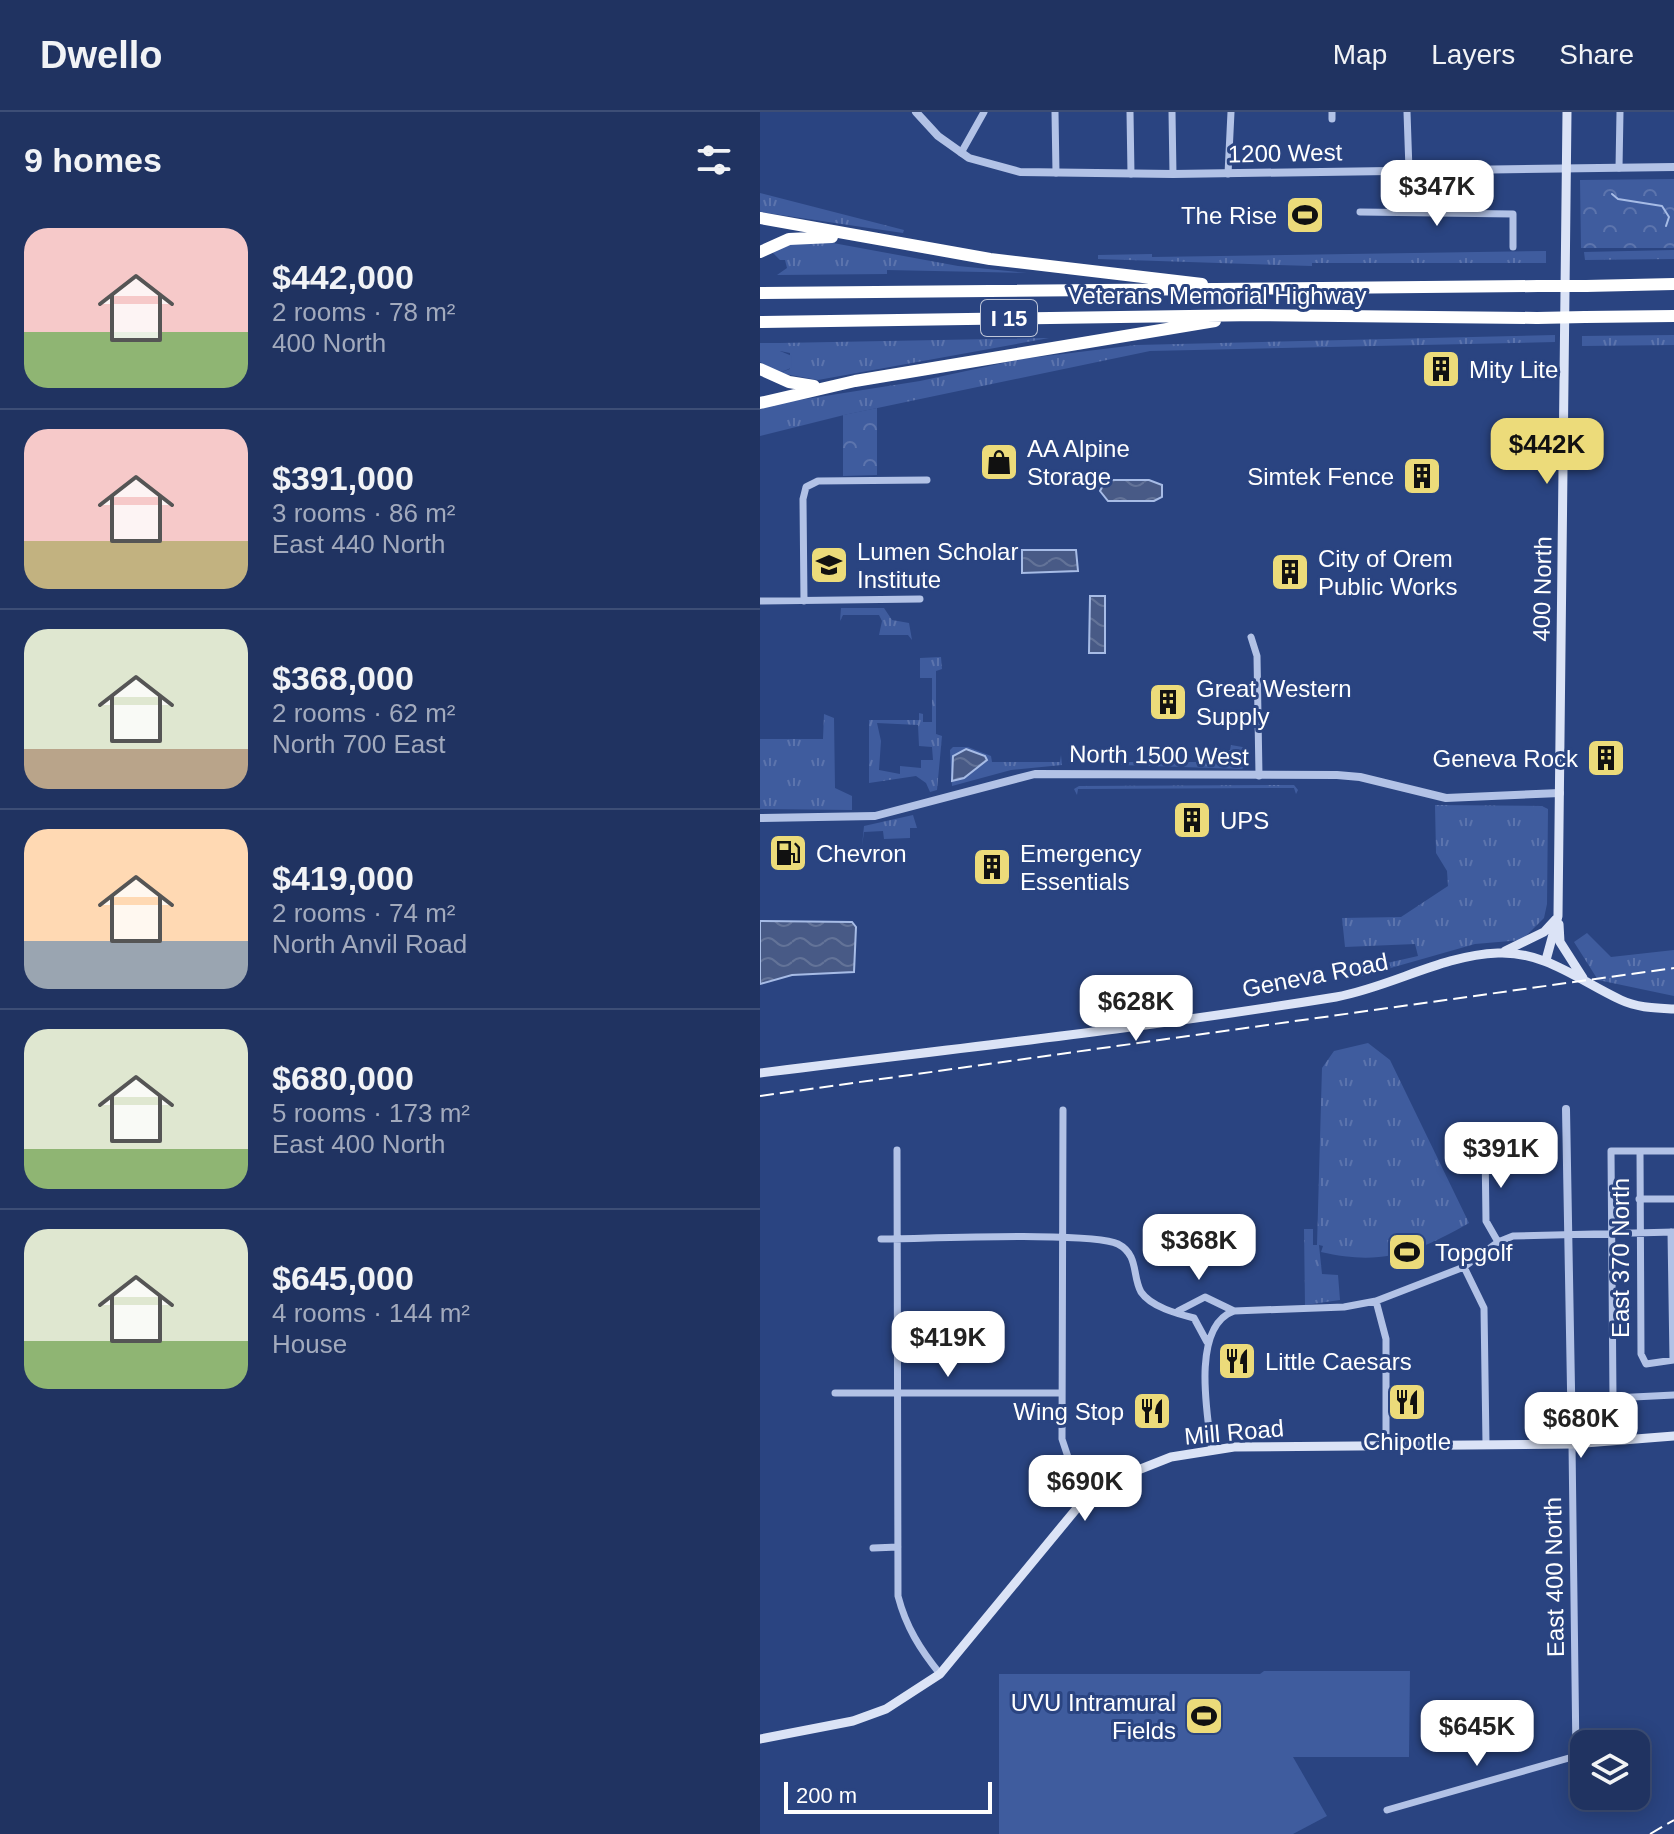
<!DOCTYPE html>
<html lang="en">
<head>
<meta charset="utf-8">
<style>
  :root { --surface:#203361; --page:#2d3f6a; --text:#f1f3f6; --muted:#a2aabd; --line:#3d4e76; --accent:#ecdb7a }
  body { margin:0; font-family:Arial,sans-serif; background:var(--page); color:var(--text); height:100vh; display:flex; flex-direction:column; font-size:30px; white-space:nowrap }
  * { box-sizing:border-box; margin:0 }
  p { font-size:26px; color:var(--muted) }
  .icon { flex:none; width:44px; height:44px; fill:none; stroke:currentColor; stroke-width:2; stroke-linecap:round; stroke-linejoin:round }
  .map { position:relative; flex:1; overflow:hidden }
  .sheet { display:flex; flex-direction:column; background:var(--surface); width:760px }
  .sheet>* { flex:none }
  .buttons { position:absolute; left:810px; top:1618px; display:grid; gap:16px }
  .buttons a { display:grid; place-items:center; width:80px; height:80px; border-radius:16px; background:var(--surface); box-shadow:0 4px 20px #0003,0 0 0 2px var(--line); font-size:40px }
  .scale { position:absolute; left:24px; bottom:20px; width:208px; box-sizing:border-box; padding-left:8px; border:4px solid #fff; border-top:0; font-size:22px; line-height:28px; white-space:nowrap; color:#fff; -webkit-text-stroke:6px #2a4481; paint-order:stroke }
  .price { position:absolute; translate:-50% -68px; padding:0 18px; border-radius:16px; background:#fff; color:#222; font-size:26px; line-height:52px; filter:drop-shadow(0 2px 4px #0008) }
  .price::after { content:''; position:absolute; left:50%; top:48px; width:24px; height:18px; margin-left:-12px; background:inherit; clip-path:polygon(0 0,100% 0,50% 100%) }
  .price.selected { background:var(--accent); color:#111 }
  ul { padding:0; list-style:none }
  li { display:flex; align-items:center; gap:24px; height:200px; padding:0 24px }
  li+li { border-top:2px solid var(--line) }
  li span { display:grid; place-items:center; flex:none; width:224px; height:160px; border-radius:24px; color:#555 }
  li>.icon { margin-inline-start:auto }
  span .icon { width:96px; height:96px; fill:#fffc; stroke-width:1 }
  li b { font-size:34px }
  h2 { display:flex; justify-content:space-between; align-items:center; height:96px; padding:0 24px; font-size:34px }
  header { display:flex; align-items:center; gap:48px; box-sizing:border-box; height:112px; padding:0 40px; background:var(--surface); border-bottom:2px solid var(--line) }
  header strong { font-size:38px }
  nav { display:flex; gap:44px; margin-inline-start:auto; font-size:28px }
  main { display:flex; flex:1; min-height:0 }
  .map>svg:first-child { display:block }
</style>
</head>
<body>
<header>
<strong>Dwello</strong>
<nav><a>Map</a><a>Layers</a><a>Share</a></nav>
</header>
<main>
<section class="sheet">
<h2>9 homes<svg class="icon" aria-label="filters" viewBox="0 0 24 24"><path d="M4 7h16M4 17h16"/><circle cx="9" cy="7" r="2"/><circle cx="15" cy="17" r="2"/></svg></h2>
<ul>
<li><span style="background:linear-gradient(#f6c9c9 65%,#8fb573 0)"><svg class="icon" aria-label="home" viewBox="0 0 24 24"><path d="M3 11l9-7 9 7M6 9v11h12V9"/></svg></span><div><b>$442,000</b><p>2 rooms · 78 m²</p><p>400 North</p></div></li>
<li><span style="background:linear-gradient(#f6c9c9 70%,#c2b280 0)"><svg class="icon" aria-label="home" viewBox="0 0 24 24"><path d="M3 11l9-7 9 7M6 9v11h12V9"/></svg></span><div><b>$391,000</b><p>3 rooms · 86 m²</p><p>East 440 North</p></div></li>
<li><span style="background:linear-gradient(#dfe7d0 75%,#b9a48a 0)"><svg class="icon" aria-label="home" viewBox="0 0 24 24"><path d="M3 11l9-7 9 7M6 9v11h12V9"/></svg></span><div><b>$368,000</b><p>2 rooms · 62 m²</p><p>North 700 East</p></div></li>
<li><span style="background:linear-gradient(#ffd9b3 70%,#9aa5b1 0)"><svg class="icon" aria-label="home" viewBox="0 0 24 24"><path d="M3 11l9-7 9 7M6 9v11h12V9"/></svg></span><div><b>$419,000</b><p>2 rooms · 74 m²</p><p>North Anvil Road</p></div></li>
<li><span style="background:linear-gradient(#dfe7d0 75%,#8fb573 0)"><svg class="icon" aria-label="home" viewBox="0 0 24 24"><path d="M3 11l9-7 9 7M6 9v11h12V9"/></svg></span><div><b>$680,000</b><p>5 rooms · 173 m²</p><p>East 400 North</p></div></li>
<li><span style="background:linear-gradient(#dfe7d0 70%,#8fb573 0)"><svg class="icon" aria-label="home" viewBox="0 0 24 24"><path d="M3 11l9-7 9 7M6 9v11h12V9"/></svg></span><div><b>$645,000</b><p>4 rooms · 144 m²</p><p>House</p></div></li>
</ul>
</section>
<div class="map">
<svg width="914" height="1722" viewBox="0 0 914 1722">
  <defs>
    <pattern id="grass-tufts" width="24" height="20" patternUnits="userSpaceOnUse" patternTransform="scale(2)"><rect width="24" height="20" fill="#3f5c9e"/><path d="M3 7l-1-3M5 7V3M7 7l1-3M15 17l-1-3M17 17v-4M19 17l1-3" fill="none" stroke="#5c74ad"/></pattern>
    <pattern id="park-crowns" width="20" height="18" patternUnits="userSpaceOnUse" patternTransform="scale(2)"><rect width="20" height="18" fill="#3f5c9e"/><path d="M2 6a3 3 0 1 1 6 0M12 15a3 3 0 1 1 6 0" fill="none" stroke="#5c74ad"/></pattern>
    <pattern id="water-waves" width="16" height="10" patternUnits="userSpaceOnUse" patternTransform="scale(2)"><rect width="16" height="10" fill="#485a86"/><path d="M0 5q4-4 8 0t8 0" fill="none" stroke="#637398"/></pattern>
  </defs>
  <rect width="100%" height="100%" fill="#2a4481"/>
  <path fill="url(#grass-tufts)" fill-rule="evenodd" d="M0,81L144,118L143,121L0,100Z
    M62,129L198,154L267,161L127,158V162L17,163L27,156L25,148H20L12,140L28,132Z
    M914,138V147L825,148L824,140Z
    M786,139V151H552V154L338,147V143L392,142V145Z
    M795,223V230L390,239L84,303L0,324V296L14,292L160,269L262,247L376,233Z
    M914,223V233L822,234V224Z
    M289,226L58,268L19,261L30,257V241L20,239V231Z
    M81,496H124L132,508L149,511L152,528L148,523H119L122,509L119,503H83L80,509Z
    M181,545L182,557L176,559V622L182,624L177,678L170,680L166,671L156,664L109,671V608H159V601L163,602V610H172V566H160V546ZM117,611L158,613L159,634L172,635L173,648H161V656L140,654V662L119,658L121,629Z
    M64,602L74,606L75,676L92,684V698L0,697V627H63Z
    M471,633L488,636V651L482,657L361,653V650H437V638H470Z
    M193,635H208L231,644L232,650H300L301,643L302,653L251,658L192,674L190,638Z
    M534,673L538,678L536,682L534,676L318,677L317,683L314,677L319,674Z
    M675,693L782,694L788,697L787,792L784,806L762,828L715,832L599,865L596,858L658,844L655,832L585,835L582,806L641,805L688,774L687,759L676,741Z
    M153,703L157,716H150V726L124,727L123,719L104,720L102,734L104,714Z
    M827,821L851,845L914,838V884L838,868L814,830Z
    M608,931L630,948L709,1111C657,1141 621,1154 561,1140L563,1134L559,1133L562,1162L578,1163L580,1188L545,1193L544,1117H553V1133H557L562,956L574,939Z"/>
  <path fill="url(#park-crowns)" d="M914,67V136H821L820,68Z
    M117,296V363L83,364V303Z"/>
  <path fill="#3f5c9e" d="M0,231H20V239L32,244L31,256L19,261L0,250Z
    M504,1559H650L649,1645H533L567,1704L533,1722H239V1562H500Z"/>
  <path fill="url(#water-waves)" stroke="#a7bce6" stroke-width="2" d="M346,368H389L402,373V385L394,389H348L340,379Z
    M262,438H316L318,459L262,461Z
    M330,484H345V541H329Z
    M206,637L225,644L227,648L204,666L192,669L193,644Z
    M0,809L92,810L96,815L94,860L32,863L0,872Z"/>
  <g fill="none" stroke-linecap="round" stroke-linejoin="round">
    <path stroke="#a7bce6" stroke-width="2" d="M852,82L858,87L902,94L909,105L906,114"/>
    <path stroke="#b2c2e6" stroke-width="7" d="M295,0L296,61
      M370,0L371,62
      M412,0L413,62
      M647,0L649,58
      M572,7V0
      M201,41L224,0
      M859,56L860,0
      M468,62L471,0
      M677,62C674,71 670,80 677,89
      M600,100L753,102V135
      M677,100L681,69L677,64
      M0,489L160,487
      M44,489L43,387L46,375L58,369L167,368
      M491,525L497,544L499,664
      M303,998L302,1327L309,1348L333,1384
      M725,1033L726,1109L738,1130
      M137,1038L138,1484C146,1515 160,1537 180,1562
      M880,1039L881,1242L886,1252L914,1248
      M914,1039H851L853,1286L914,1283
      M879,1087H914
      M911,1120L913,1248
      M121,1127C161,1127 332,1119 358,1132C379,1143 372,1164 381,1180C391,1195 418,1202 434,1206L447,1230
      M704,1155L724,1196L726,1332
      M616,1189L626,1227V1333
      M418,1199L445,1185L474,1199
      M75,1281H301
      M452,1339C447,1302 431,1214 474,1199L584,1195L616,1189L704,1155L738,1130L753,1124L914,1120
      M113,1436L138,1435
      M627,1698L816,1644L812,1332"/>
    <path stroke="#b2c2e6" stroke-width="8" d="M156,0L178,24L209,46L260,60L413,62L914,55
      M0,706L115,704L275,662L577,663L600,665L686,686L800,681
      M806,997L812,1332"/>
    <path stroke="#dbe3f6" stroke-width="9" d="M799,812L800,830L823,866
      M745,839L784,820L796,807
      M786,848L798,804L807,0
      M0,961C192,937 385,916 576,885C631,875 682,843 738,841C785,839 820,869 861,888C878,896 896,896 914,897
      M0,1627L93,1609L126,1597L180,1562L322,1390L373,1360L411,1345L474,1335L812,1332L914,1324"/>
    <path stroke="#fff" stroke-width="12" d="M0,106L230,147L442,172
      M0,140L29,127L72,125
      M826,174L914,172
      M0,181L778,174
      M825,205L914,204
      M0,210L498,203L777,206
      M0,257L29,270L54,274
      M0,291L95,269L455,209"/>
    <path stroke="#fff" stroke-width="2" stroke-dasharray="14 6" stroke-linecap="butt" d="M0,984L914,856
      M890,1722L914,1708"/>
    <path stroke="#fff" stroke-width="12" d="M778,174H826
      M777,206L825,205"/>
  </g>
  <defs>
    <g id="stadium-square" transform="scale(2)"><rect x="-9" y="-9" width="18" height="18" rx="4" fill="#ecdb7a" stroke="#2a4481"/><path d="M0-5a6.5 5 0 1 0 0 10a6.5 5 0 1 0 0-10ZM-3.5-1.8h7v3.6h-7Z" fill="#111"/></g>
    <g id="building-square" transform="scale(2)"><rect x="-9" y="-9" width="18" height="18" rx="4" fill="#ecdb7a" stroke="#2a4481"/><path d="M-4-6H4V6H1V3H-1V6H-4ZM-2.5-4.3h1.7v1.8h-1.7ZM.8-4.3h1.7v1.8H.8ZM-2.5-1h1.7V.8h-1.7ZM.8-1h1.7V.8H.8Z" fill="#111"/></g>
    <g id="shop-square" transform="scale(2)"><rect x="-9" y="-9" width="18" height="18" rx="4" fill="#ecdb7a" stroke="#2a4481"/><path d="M-5-2.5h2.3a2.7 3.5 0 0 1 5.4 0H5L5.5 6h-11ZM-1.5-2.5h3a1.5 2.3 0 0 0-3 0Z" fill="#111"/></g>
    <g id="school-square" transform="scale(2)"><rect x="-9" y="-9" width="18" height="18" rx="4" fill="#ecdb7a" stroke="#2a4481"/><path d="M0-5L7-2L0 1L-7-2ZM-4 1L0 2.5L4 1V4Q0 6-4 4Z" fill="#111"/></g>
    <g id="fuel-square" transform="scale(2)"><rect x="-9" y="-9" width="18" height="18" rx="4" fill="#ecdb7a" stroke="#2a4481"/><path d="M-5.5-6h7V0h2V4h1.3V-2.5L3-4.5l.8-.8L6-3V5H2.5V1h-1V6h-7ZM-4.2-4.7v3.2H.2V-4.7Z" fill="#111"/></g>
    <g id="restaurant-square" transform="scale(2)"><rect x="-9" y="-9" width="18" height="18" rx="4" fill="#ecdb7a" stroke="#2a4481"/><path d="M-5-6h1v4h1v-4h1v4h1v-4h1v5L-1.5 .5V6h-2V.5L-5-1ZM5-6V6H3V1.5H1.5Q1.5-4 5-6Z" fill="#111"/></g>
  </defs>
  <g fill-rule="evenodd">
    <use href="#stadium-square" x="545" y="103"/>
    <use href="#building-square" x="681" y="257"/>
    <use href="#shop-square" x="239" y="350"/>
    <use href="#building-square" x="662" y="364"/>
    <use href="#school-square" x="69" y="453"/>
    <use href="#building-square" x="530" y="460"/>
    <use href="#building-square" x="408" y="590"/>
    <use href="#building-square" x="846" y="646"/>
    <use href="#building-square" x="432" y="708"/>
    <use href="#fuel-square" x="28" y="741"/>
    <use href="#building-square" x="232" y="755"/>
    <use href="#stadium-square" x="647" y="1140"/>
    <use href="#restaurant-square" x="477" y="1249"/>
    <use href="#restaurant-square" x="647" y="1290"/>
    <use href="#restaurant-square" x="392" y="1299"/>
    <use href="#stadium-square" x="444" y="1604"/>
  </g>
  <g text-anchor="middle" dominant-baseline="central" stroke-width="6" stroke-linejoin="round" paint-order="stroke">
    <rect fill="#2a4481" stroke="#bfc7d9" stroke-width="2" x="221" y="188" width="56" height="36" rx="6"/>
    <g font-size="22" font-weight="bold" fill="#fff">
      <text x="249" y="206">I 15</text>
    </g>
    <g font-size="24" fill="#fff" stroke="#2a4481">
      <text transform="translate(525 41) rotate(-1)">1200 West</text>
      <text x="457" y="183">Veterans Memorial Highway</text>
      <text transform="translate(782 477) rotate(-89)">400 North</text>
      <text transform="translate(399 643) rotate(1)">North 1500 West</text>
      <text transform="translate(555 863) rotate(-11)">Geneva Road</text>
      <text transform="translate(860 1146) rotate(-90)">East 370 North</text>
      <text transform="translate(474 1320) rotate(-5)">Mill Road</text>
      <text transform="translate(794 1465) rotate(-91)">East 400 North</text>
    </g>
    <g font-size="24" fill="#fff" stroke="#2a4481" text-anchor="start">
      <text x="517" y="103" text-anchor="end">The Rise</text>
      <text x="709" y="257">Mity Lite</text>
      <text x="267" y="336">AA Alpine<tspan x="267" dy="28">Storage</tspan></text>
      <text x="634" y="364" text-anchor="end">Simtek Fence</text>
      <text x="97" y="439">Lumen Scholar<tspan x="97" dy="28">Institute</tspan></text>
      <text x="558" y="446">City of Orem<tspan x="558" dy="28">Public Works</tspan></text>
      <text x="436" y="576">Great Western<tspan x="436" dy="28">Supply</tspan></text>
      <text x="818" y="646" text-anchor="end">Geneva Rock</text>
      <text x="460" y="708">UPS</text>
      <text x="56" y="741">Chevron</text>
      <text x="260" y="741">Emergency<tspan x="260" dy="28">Essentials</tspan></text>
      <text x="675" y="1140">Topgolf</text>
      <text x="505" y="1249">Little Caesars</text>
      <text x="364" y="1299" text-anchor="end">Wing Stop</text>
      <text x="647" y="1329" text-anchor="middle">Chipotle</text>
      <text x="416" y="1590" text-anchor="end">UVU Intramural<tspan x="416" dy="28">Fields</tspan></text>
    </g>
  </g>
</svg>
<div class="buttons">
<a><svg class="icon" aria-label="layers" viewBox="0 0 24 24"><path d="M12 4l9 5-9 5-9-5zM3 14l9 5 9-5"/></svg></a>
</div>
<div class="scale">200 m</div>
<b class="price" style="left:677px;top:116px">$347K</b>
<b class="price selected" style="left:787px;top:374px">$442K</b>
<b class="price" style="left:376px;top:931px">$628K</b>
<b class="price" style="left:741px;top:1078px">$391K</b>
<b class="price" style="left:439px;top:1170px">$368K</b>
<b class="price" style="left:188px;top:1267px">$419K</b>
<b class="price" style="left:821px;top:1348px">$680K</b>
<b class="price" style="left:325px;top:1411px">$690K</b>
<b class="price" style="left:717px;top:1656px">$645K</b>
</div>
</main>
</body>
</html>
